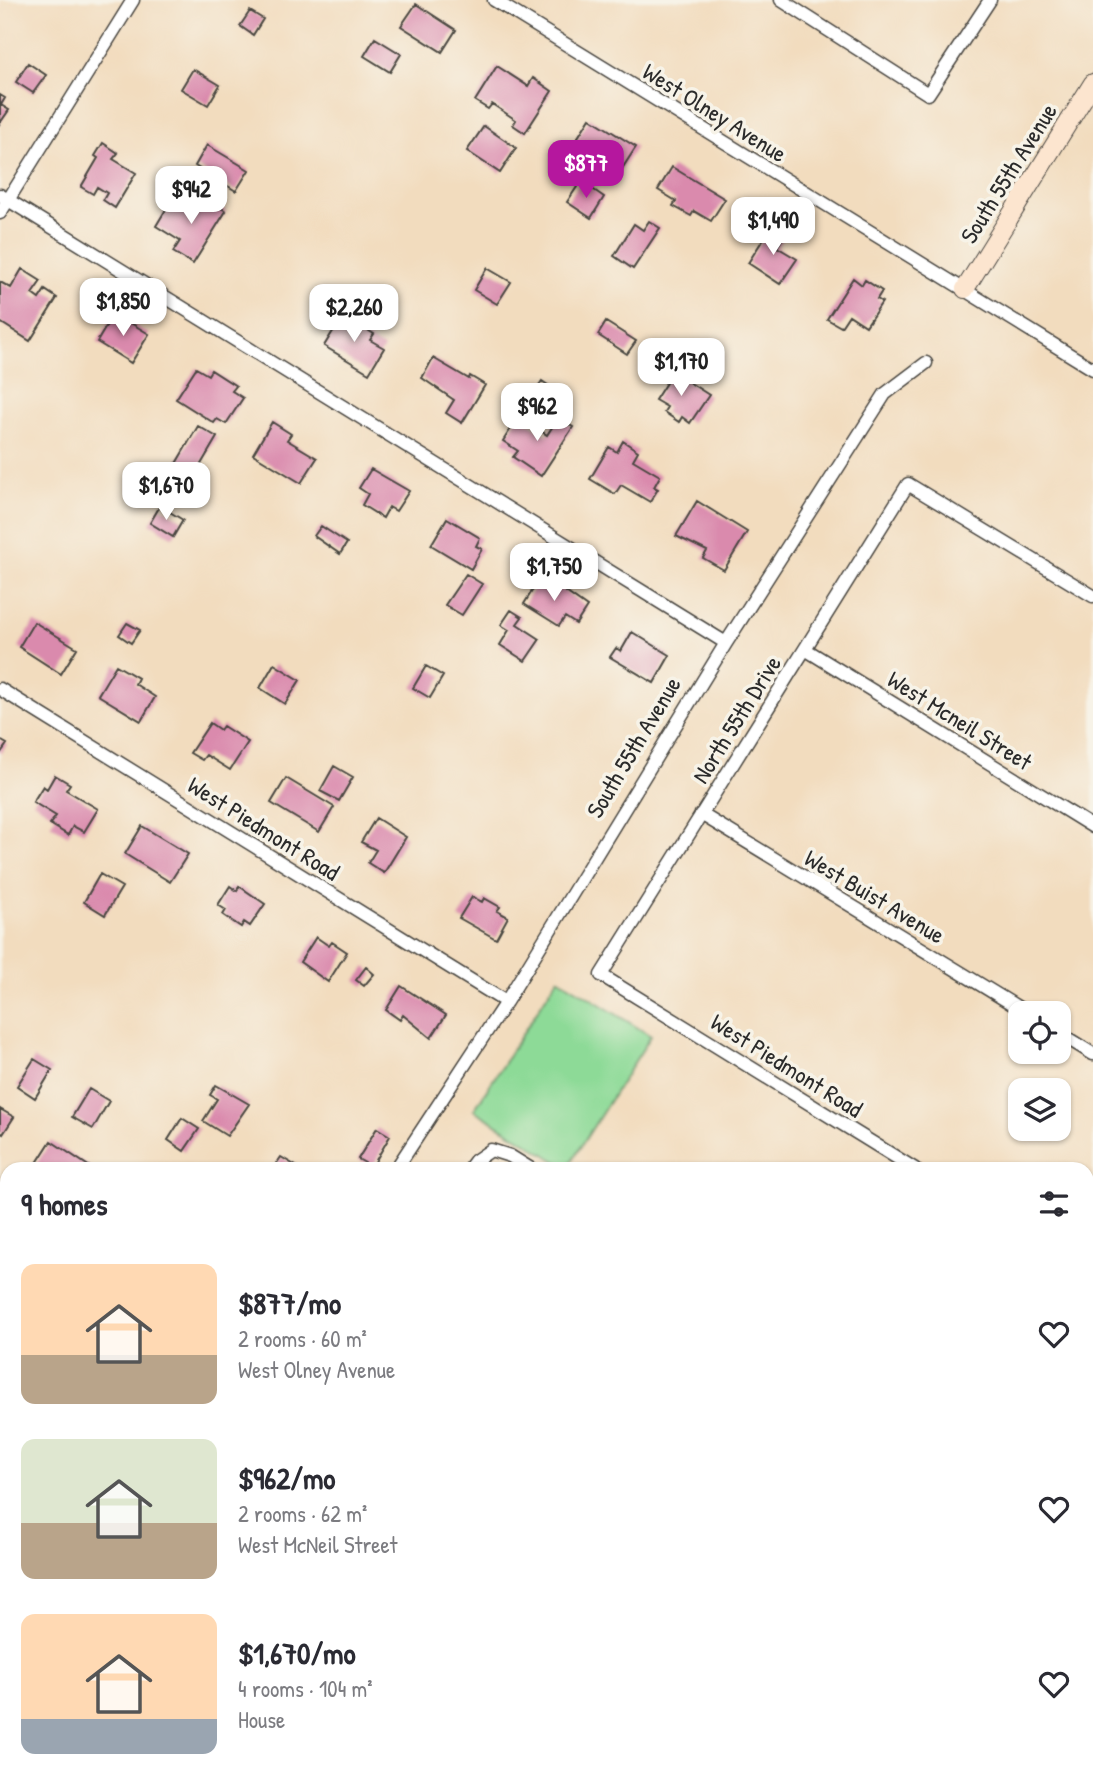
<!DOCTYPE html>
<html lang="en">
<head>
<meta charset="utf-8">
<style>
  :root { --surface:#fff; --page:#f2f2f3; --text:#2b2b33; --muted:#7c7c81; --accent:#b5179e }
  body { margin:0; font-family:"Patrick Hand",sans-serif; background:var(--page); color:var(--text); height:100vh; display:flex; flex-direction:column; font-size:26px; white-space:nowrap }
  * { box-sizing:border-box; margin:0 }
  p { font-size:23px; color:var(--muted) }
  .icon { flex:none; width:38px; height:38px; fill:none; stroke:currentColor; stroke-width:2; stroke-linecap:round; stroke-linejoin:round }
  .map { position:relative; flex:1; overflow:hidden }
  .panel { position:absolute; left:0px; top:1162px; width:1094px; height:625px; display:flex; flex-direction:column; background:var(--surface); border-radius:21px 21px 0 0; box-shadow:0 2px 5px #0004 }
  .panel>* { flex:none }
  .buttons { position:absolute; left:1008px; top:1001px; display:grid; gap:14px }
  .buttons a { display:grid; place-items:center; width:63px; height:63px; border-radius:14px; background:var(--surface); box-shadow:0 2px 5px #0004; font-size:35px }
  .price { position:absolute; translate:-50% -60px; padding:0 16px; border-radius:14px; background:#fff; color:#222; font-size:23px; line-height:46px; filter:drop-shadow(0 2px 4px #0008) }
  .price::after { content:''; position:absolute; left:50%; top:42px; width:21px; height:16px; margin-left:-10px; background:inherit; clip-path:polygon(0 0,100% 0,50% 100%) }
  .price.on { background:var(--accent); color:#fff }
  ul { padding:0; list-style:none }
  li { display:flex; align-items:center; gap:21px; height:175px; padding:0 21px }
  li span { display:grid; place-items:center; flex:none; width:196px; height:140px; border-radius:14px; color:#555 }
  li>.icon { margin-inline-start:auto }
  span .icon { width:84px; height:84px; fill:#fffc; stroke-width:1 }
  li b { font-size:30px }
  h2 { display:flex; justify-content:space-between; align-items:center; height:84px; padding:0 21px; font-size:30px }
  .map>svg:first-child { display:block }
</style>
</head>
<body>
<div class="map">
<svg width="1093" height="1786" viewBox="0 0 1093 1786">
  <rect width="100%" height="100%" fill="#f7f3e8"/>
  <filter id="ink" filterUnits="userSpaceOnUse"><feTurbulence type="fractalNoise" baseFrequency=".0143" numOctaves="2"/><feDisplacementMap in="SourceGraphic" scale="14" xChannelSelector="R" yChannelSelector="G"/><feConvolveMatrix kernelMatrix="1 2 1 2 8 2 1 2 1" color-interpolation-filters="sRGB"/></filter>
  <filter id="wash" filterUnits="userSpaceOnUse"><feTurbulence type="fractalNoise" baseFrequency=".00686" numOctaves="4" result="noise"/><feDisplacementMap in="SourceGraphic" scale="28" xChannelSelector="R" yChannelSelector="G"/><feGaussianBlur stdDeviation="1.57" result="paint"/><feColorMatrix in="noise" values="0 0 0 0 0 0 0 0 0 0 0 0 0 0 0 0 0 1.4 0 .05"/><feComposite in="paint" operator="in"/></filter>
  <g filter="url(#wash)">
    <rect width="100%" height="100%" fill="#f2dcbe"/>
    <path fill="#8dda97" stroke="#5c8261" stroke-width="2" d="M558,978L651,1036L567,1168L474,1110Z
      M800,1780H854L850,1786H810Z"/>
    <g id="blocks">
      <path fill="#da8aad" d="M416,4L456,30L442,52L401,26Z
        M250,11L263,19L253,35L240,26Z
        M375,38L401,54L390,72L364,56Z
        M28,63L46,75L33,93L16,82Z
        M497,66L528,86L533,78L552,91L525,133L513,125L516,120L492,104L488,109L475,101Z
        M193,69L220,85L208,105L181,89Z
        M0,95L5,98L1,105L9,110L0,123Z
        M590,118L636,147L618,175L610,170L607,174L570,150Z
        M484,126L516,148L500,173L467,151Z
        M103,143L118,153L113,159L136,173L115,208L103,200L107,193L97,187L93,194L81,187L98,158L95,156Z
        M207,145L249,170L236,191L195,166Z
        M672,167L725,199L711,221L694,211L691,216L673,206L676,201L658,190Z
        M581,181L604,197L591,218L567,202Z
        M174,196L198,210L205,198L226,211L193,264L173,252L180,241L156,226Z
        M649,221L660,228L633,269L614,256L634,224L643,230Z
        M771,227L784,236L777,247L797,259L780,284L748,263Z
        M487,268L511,282L497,304L474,290Z
        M22,269L41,281L32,294L39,299L45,290L57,298L30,341L0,322V282L11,288Z
        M853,278L862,285L865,280L882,291L877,299L882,302L866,326L849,315L841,327L827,319Z
        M114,313L149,334L131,363L97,342Z
        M343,315L374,334L370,340L384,348L369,373L324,346Z
        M606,322L636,341L627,354L598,335Z
        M433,358L469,379L470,376L485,385L462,423L446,413L454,400L422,378Z
        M196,368L208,375L211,370L236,386L232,391L243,398L226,424L217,419L214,423L176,399Z
        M673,372L709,395L690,423L682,417L679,422L664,412L667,407L655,400Z
        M542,381L561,394L550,410L531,397Z
        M519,416L547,435L558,418L573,427L541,476L513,457L518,451L503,441Z
        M272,422L291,434L287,440L317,458L301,483L253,454Z
        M198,426L217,437L193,478L174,467Z
        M623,441L638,451L633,460L660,476L654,487L658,489L650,502L621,485L615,494L590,479L609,447L617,452Z
        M371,469L409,491L396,511L389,507L383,518L362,505L368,494L359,488Z
        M697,501L747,532L724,570L703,558L707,551L676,536Z
        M160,506L183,520L173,537L150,523Z
        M447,518L480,538L476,546L482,549L471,569L431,545Z
        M321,526L347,543L340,554L314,536Z
        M466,574L482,584L462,615L445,605Z
        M542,575L587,607L576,624L565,617L559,626L524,604Z
        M511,610L522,617L517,624L540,639L525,661L500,645L509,630L501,625Z
        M34,622L77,648L61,674L19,647Z
        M127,623L140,630L131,643L119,635Z
        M632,632L670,655L654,683L610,657L616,648L621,651Z
        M274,664L300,680L285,704L260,688Z
        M116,665L138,678L135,684L155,697L141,721L98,695Z
        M426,666L443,676L430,698L413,688Z
        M210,723L220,730L223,726L248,742L230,770L206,755L202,760L190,753Z
        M0,740L7,744L0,754Z
        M334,766L353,777L339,801L320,791Z
        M55,775L70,784L66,790L98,809L84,832L73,826L68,835L50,824L56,816L33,802L43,786L47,789Z
        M286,778L334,807L319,832L271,803Z
        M376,818L406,837L384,873L368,863L376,850L361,842Z
        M142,826L188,854L170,882L125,854Z
        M100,874L122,887L105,915L84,902Z
        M230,886L237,891L239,886L265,904L250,926L244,922L241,927L223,915L226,910L218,905Z
        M472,897L482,902L484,898L500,907L497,911L508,917L496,939L459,918Z
        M316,937L329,946L332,942L347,952L328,982L300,962Z
        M366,967L374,974L364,986L356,980Z
        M401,986L446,1015L431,1038L403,1015L400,1020L386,1010Z
        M34,1059L52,1070L35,1098L17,1086Z
        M216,1085L249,1104L227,1136L203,1121L217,1099L210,1095Z
        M89,1089L109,1101L93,1129L72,1117Z
        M0,1109L14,1117L3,1134L0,1132Z
        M182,1118L199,1129L184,1151L168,1140Z
        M377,1128L390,1136L372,1167L358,1159Z
        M51,1141L93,1169H33Z
        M281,1157L301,1169H273Z
        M7,1256V1288L0,1284V1268Z"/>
    </g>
  </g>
  <g filter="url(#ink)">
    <use href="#blocks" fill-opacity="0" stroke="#494641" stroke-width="2"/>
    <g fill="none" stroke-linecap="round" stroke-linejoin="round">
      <g stroke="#494641" stroke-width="15">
        <path id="street" d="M494,0L1093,369
          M781,0L928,94L990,0
          M0,195L726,643
          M0,213L133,0
          M805,649L1093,827
          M0,689L506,1002
          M701,814L1027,1013
          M1059,1033L1093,1054
          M396,1169L506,1002L726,643L885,394L926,363
          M469,1169L475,1161L491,1150L510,1156L531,1169
          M915,1169L601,975L908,484L1093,596
          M0,1195L7,1199
          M1087,1275L1093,1279
          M1087,1678L1093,1668
          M397,1780L407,1786
          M769,1780L779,1786
          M951,1780L961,1786
          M870,1786L874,1780
          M1016,1786L1020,1780"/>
      </g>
      <g stroke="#494641" stroke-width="20">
        <path id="secondary" d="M965,289L1093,83
          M0,1717L7,1722
          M100,1780L110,1786
          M5,1786L9,1780"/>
      </g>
      <path stroke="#494641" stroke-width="2.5" stroke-dasharray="2 5" stroke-linecap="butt" d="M0,1752L7,1758
        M32,1780L35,1786"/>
      <use href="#street" stroke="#fff" stroke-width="12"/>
      <use href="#secondary" stroke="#fce5cf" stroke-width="18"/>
    </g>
  </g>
  <g text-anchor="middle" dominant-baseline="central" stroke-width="7" stroke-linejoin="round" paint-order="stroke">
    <g font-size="24" fill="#2b2b2b" stroke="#f7f3e8">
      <text transform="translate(715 112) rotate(32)">West Olney Avenue</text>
      <text transform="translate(1008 173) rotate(-58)">South 55th Avenue</text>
      <text transform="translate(736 719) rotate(-58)">North 55th Drive</text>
      <text transform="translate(960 720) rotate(32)">West Mcneil Street</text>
      <text transform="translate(633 747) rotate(-59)">South 55th Avenue</text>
      <text transform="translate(264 828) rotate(32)">West Piedmont Road</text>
      <text transform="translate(875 896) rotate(31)">West Buist Avenue</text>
      <text transform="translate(787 1065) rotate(32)">West Piedmont Road</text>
    </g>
  </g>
</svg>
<div class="buttons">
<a><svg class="icon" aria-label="locate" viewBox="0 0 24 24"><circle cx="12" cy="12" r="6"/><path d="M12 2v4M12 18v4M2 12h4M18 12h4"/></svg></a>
<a><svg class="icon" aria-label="layers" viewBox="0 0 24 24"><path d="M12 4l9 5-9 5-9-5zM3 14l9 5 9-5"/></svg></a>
</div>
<b class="price on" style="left:586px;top:200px">$877</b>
<b class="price" style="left:191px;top:226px">$942</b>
<b class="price" style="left:773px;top:257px">$1,490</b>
<b class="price" style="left:123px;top:338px">$1,850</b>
<b class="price" style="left:354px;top:344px">$2,260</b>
<b class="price" style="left:681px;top:398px">$1,170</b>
<b class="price" style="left:537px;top:443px">$962</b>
<b class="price" style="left:166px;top:522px">$1,670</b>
<b class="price" style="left:554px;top:603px">$1,750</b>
<section class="panel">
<h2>9 homes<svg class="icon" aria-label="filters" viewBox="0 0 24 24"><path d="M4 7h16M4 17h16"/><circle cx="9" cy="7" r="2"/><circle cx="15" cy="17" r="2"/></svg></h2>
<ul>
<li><span style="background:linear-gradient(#ffd9b3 65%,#b9a48a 0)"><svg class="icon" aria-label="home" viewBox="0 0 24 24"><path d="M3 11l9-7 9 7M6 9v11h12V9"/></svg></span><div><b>$877/mo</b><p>2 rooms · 60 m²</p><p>West Olney Avenue</p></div><svg class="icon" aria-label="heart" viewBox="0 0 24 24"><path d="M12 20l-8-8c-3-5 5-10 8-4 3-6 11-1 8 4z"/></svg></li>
<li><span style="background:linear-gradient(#dfe7d0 60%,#b9a48a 0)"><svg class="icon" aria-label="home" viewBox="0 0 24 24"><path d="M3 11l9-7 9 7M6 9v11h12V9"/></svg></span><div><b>$962/mo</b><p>2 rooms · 62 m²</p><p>West McNeil Street</p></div><svg class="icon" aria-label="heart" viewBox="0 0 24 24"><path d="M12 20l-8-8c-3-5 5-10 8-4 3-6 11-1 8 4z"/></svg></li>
<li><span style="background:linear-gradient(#ffd9b3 75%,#9aa5b1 0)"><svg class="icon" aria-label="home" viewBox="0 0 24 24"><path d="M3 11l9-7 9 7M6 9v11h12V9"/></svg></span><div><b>$1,670/mo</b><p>4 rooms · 104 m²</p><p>House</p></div><svg class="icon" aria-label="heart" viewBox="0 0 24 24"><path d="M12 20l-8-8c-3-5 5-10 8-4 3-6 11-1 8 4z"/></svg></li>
</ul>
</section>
</div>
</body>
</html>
